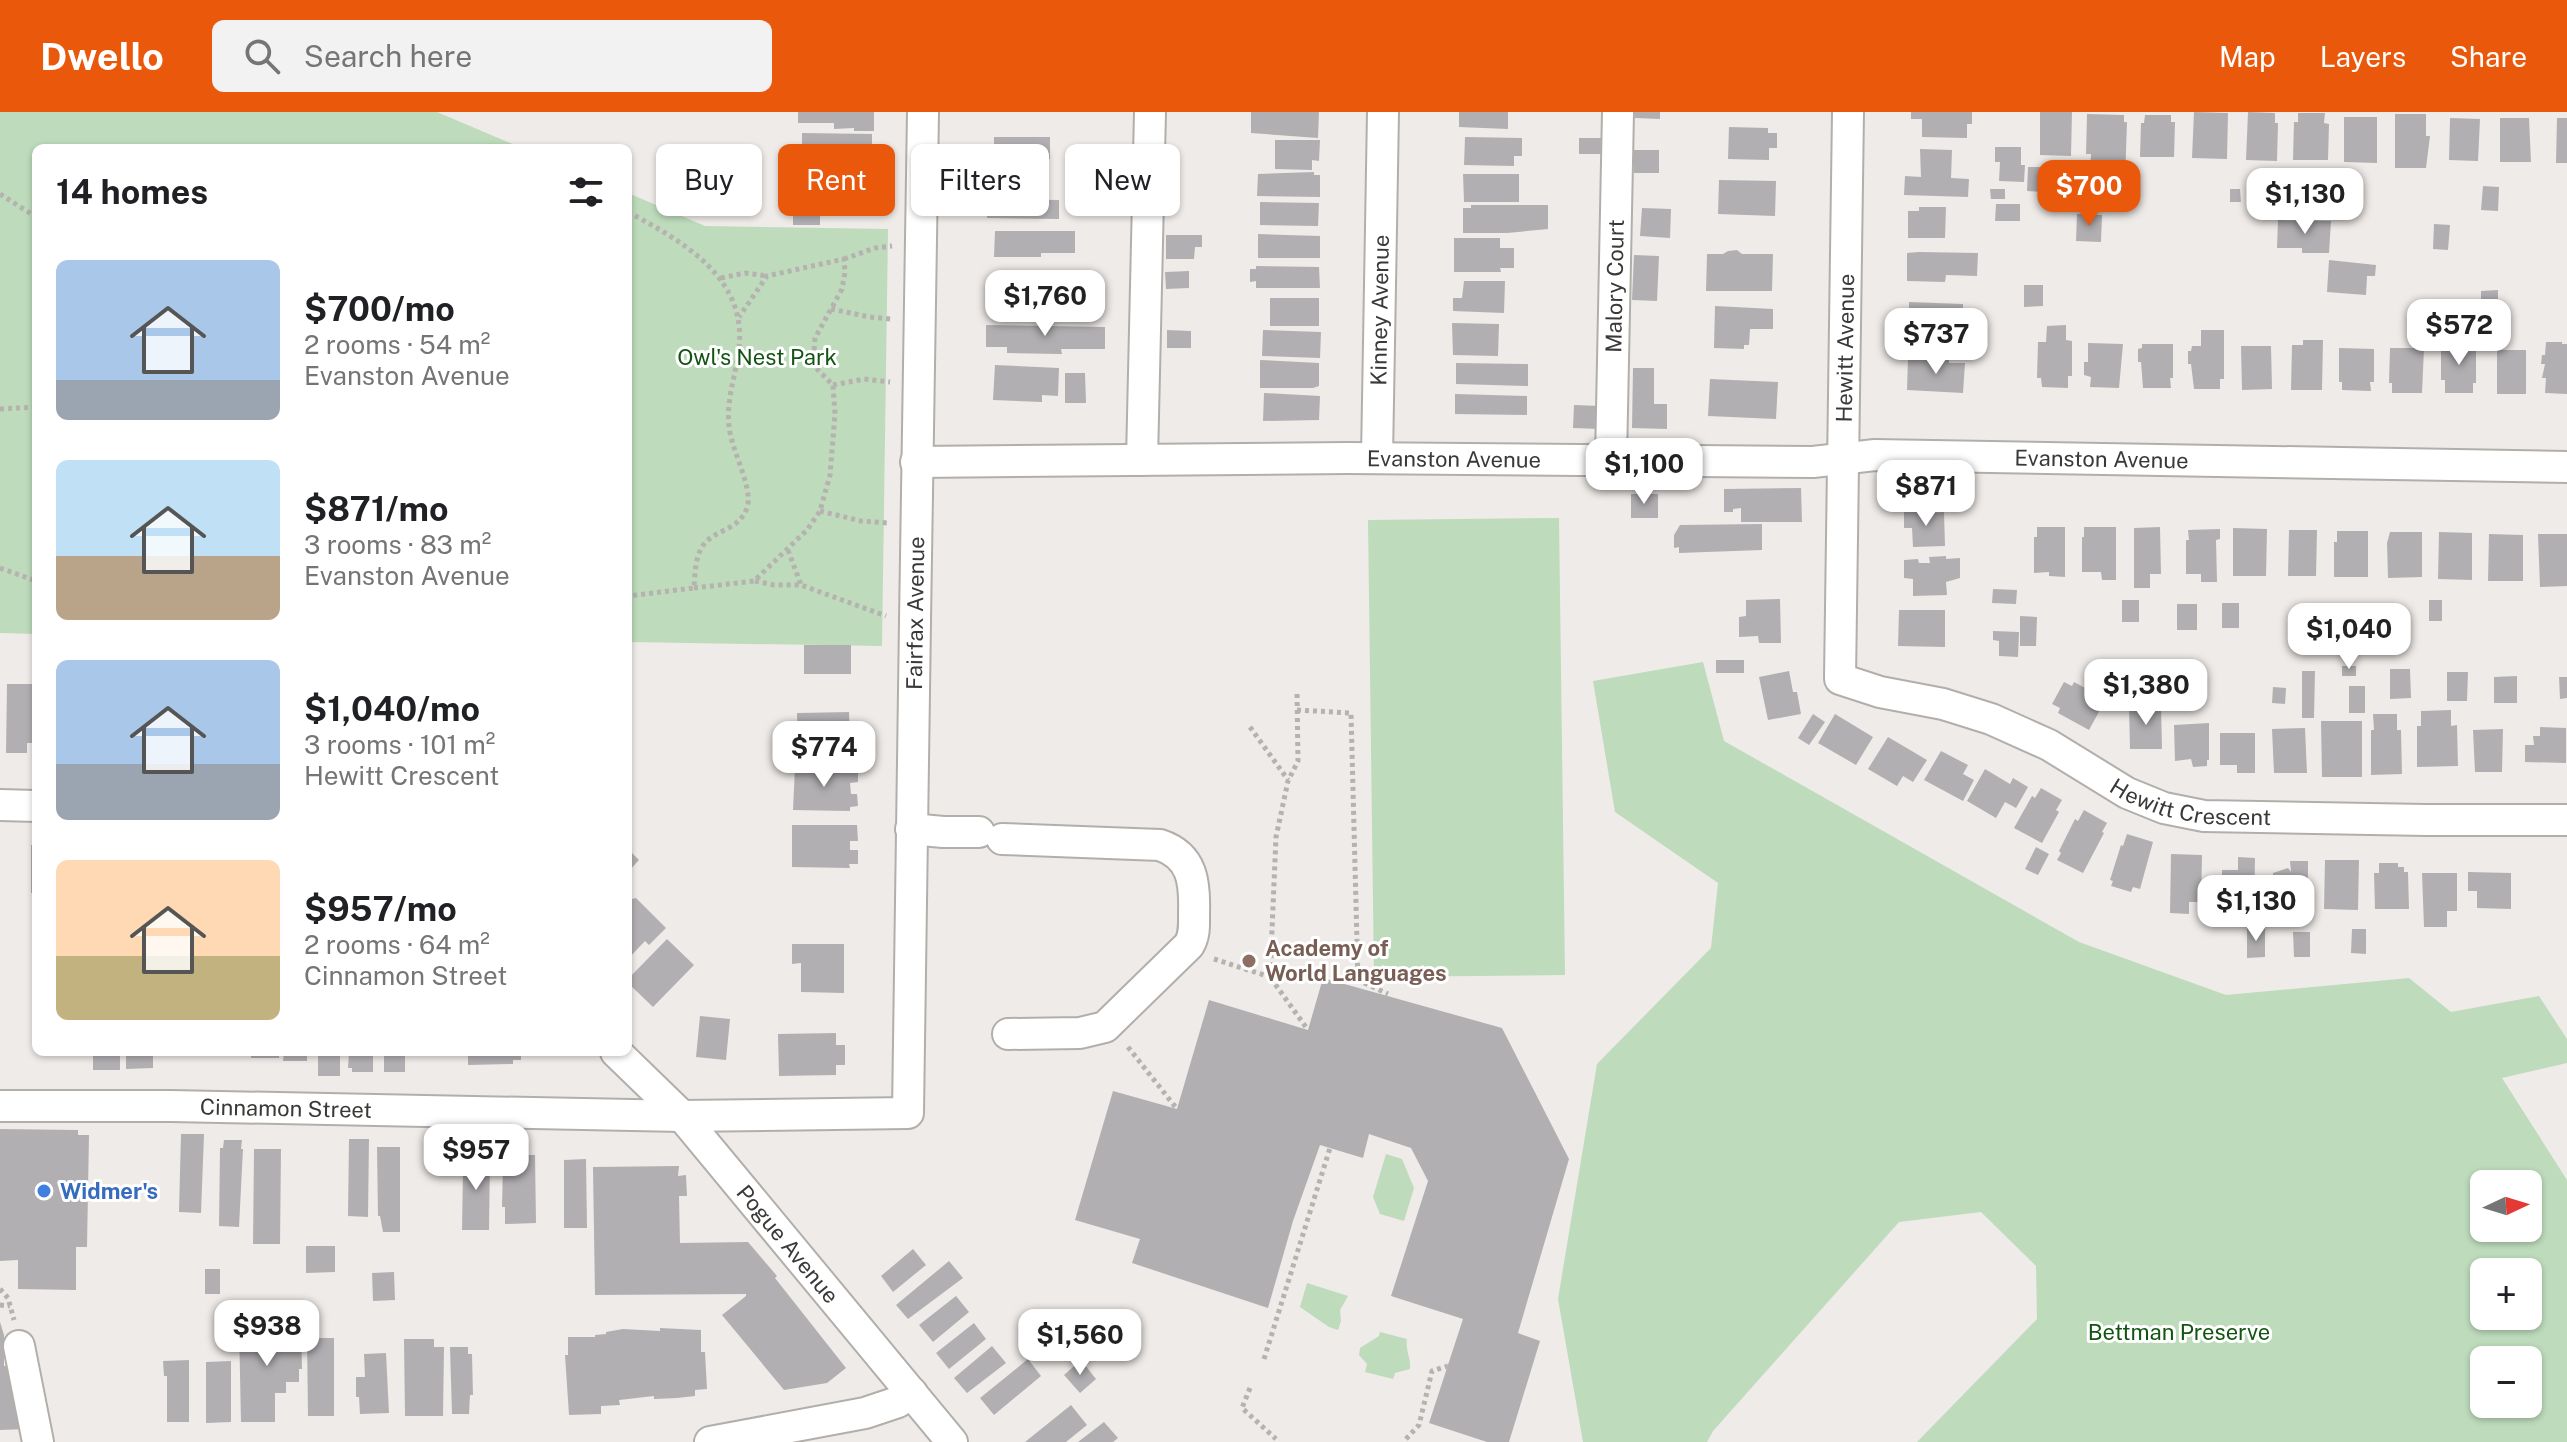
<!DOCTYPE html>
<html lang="en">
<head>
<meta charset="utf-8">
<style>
  :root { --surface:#fff; --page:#f2f2f2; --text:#202124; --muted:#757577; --accent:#ea580c }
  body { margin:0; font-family:"Public Sans",sans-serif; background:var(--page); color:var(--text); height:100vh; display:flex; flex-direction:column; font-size:30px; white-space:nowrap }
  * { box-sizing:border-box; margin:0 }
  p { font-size:26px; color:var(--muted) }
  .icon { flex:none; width:44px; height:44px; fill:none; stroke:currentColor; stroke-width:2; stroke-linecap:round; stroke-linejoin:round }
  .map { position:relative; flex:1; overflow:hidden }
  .side { position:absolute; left:32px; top:32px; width:600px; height:912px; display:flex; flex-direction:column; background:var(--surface); border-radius:12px; box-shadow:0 2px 6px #0004 }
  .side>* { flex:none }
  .hud { position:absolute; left:656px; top:32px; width:760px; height:72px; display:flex; gap:16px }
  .needle { width:52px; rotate:86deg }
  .controls { position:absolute; left:2470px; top:1058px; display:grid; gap:16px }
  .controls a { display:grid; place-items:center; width:72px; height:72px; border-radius:12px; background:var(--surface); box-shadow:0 2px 6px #0004; font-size:40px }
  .price { position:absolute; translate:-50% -68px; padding:0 18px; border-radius:16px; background:#fff; color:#222; font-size:26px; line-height:52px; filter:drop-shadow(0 2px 4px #0008) }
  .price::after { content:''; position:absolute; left:50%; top:48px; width:24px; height:18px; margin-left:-12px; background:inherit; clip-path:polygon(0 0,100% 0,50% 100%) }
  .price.current { background:var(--accent); color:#fff }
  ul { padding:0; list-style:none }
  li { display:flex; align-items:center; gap:24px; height:200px; padding:0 24px }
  li span { display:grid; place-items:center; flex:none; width:224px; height:160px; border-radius:12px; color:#555 }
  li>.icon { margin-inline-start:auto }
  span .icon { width:96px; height:96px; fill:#fffc; stroke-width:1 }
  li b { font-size:34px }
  h2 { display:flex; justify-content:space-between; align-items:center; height:96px; padding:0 24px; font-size:34px }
  .pill { padding:0 28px; border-radius:12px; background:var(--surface); box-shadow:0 2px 6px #0004; font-size:28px; line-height:72px }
  .pill.current { background:var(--accent); color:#fff }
  header { display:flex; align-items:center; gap:48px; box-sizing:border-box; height:112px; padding:0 40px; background:var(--accent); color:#fff }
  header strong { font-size:38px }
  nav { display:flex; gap:44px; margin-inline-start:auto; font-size:28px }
  .search { width:560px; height:72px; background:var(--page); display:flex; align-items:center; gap:20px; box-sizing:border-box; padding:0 28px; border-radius:12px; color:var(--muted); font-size:30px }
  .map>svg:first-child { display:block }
</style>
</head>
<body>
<header>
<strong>Dwello</strong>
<div class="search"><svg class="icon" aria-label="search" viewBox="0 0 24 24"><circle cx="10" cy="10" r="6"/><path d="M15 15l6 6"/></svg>Search here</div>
<nav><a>Map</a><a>Layers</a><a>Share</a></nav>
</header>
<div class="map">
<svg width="2567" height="1330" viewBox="0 0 2567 1330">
  <rect width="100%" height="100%" fill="#efebe8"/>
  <path fill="#bedbbc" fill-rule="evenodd" d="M0,0H437L522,36H36V522L0,521Z
    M628,81L705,114L888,117L882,534L628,530Z
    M1559,406L1565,863L1374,865L1368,408Z
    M1703,550L1724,629L2079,830L2226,883L2409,866L2451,900L2539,884L2567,927V951L2502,966L2567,1068V1330H1917L2037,1207L2036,1154L1981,1100L1899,1110L1713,1319L1707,1330H1583L1558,1187L1597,952L1711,836L1718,771L1615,700L1593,569ZM2484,1072H2528V1116H2484ZM2528,1160V1204H2484V1160ZM2528,1248V1292H2484V1248Z
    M1386,1042L1402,1047L1414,1076L1404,1109L1380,1102L1373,1085Z
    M1307,1171L1348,1184L1340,1198L1341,1209L1338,1218L1329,1215L1300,1195Z
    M1380,1220L1407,1227C1405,1238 1411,1245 1410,1257L1395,1261L1393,1267L1365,1260L1367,1252L1359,1243L1360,1236L1379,1224Z"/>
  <path fill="#b2afb2" d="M798,0H874V19H854V16L834,17V11H798Z
    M1251,0H1319L1318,26L1251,21Z
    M1459,0H1508V17L1459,15Z
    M1635,0H1660V7L1635,6Z
    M1911,0H1972V12H1967V26L1922,25V7H1911Z
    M2040,0H2072L2071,44L2040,43Z
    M2194,0L2228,1L2227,47L2192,46Z
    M2248,0L2275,1V11H2278L2277,49L2246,48Z
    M2298,1H2325L2324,11L2329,12L2328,48H2293L2294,10H2298Z
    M2087,2L2124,3V10H2127L2125,69L2090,68L2091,42H2086Z
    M2395,2H2426V24H2430L2426,56H2395Z
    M2145,3H2171V10H2175L2174,45H2140L2141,11H2144Z
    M2344,5H2377V51L2344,50Z
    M2450,6L2480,7L2478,49L2449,48Z
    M2500,6H2529L2531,50H2500Z
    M2557,6H2567V51H2556Z
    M1729,15L1768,16V21H1777V36H1769V48L1728,47Z
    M802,21L872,22V40H844V45H813V41H802Z
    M994,25H1050V47H987V34H994Z
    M1465,25L1522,26V44H1514V54L1464,53Z
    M1579,26H1605L1604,42H1579Z
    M1275,28H1320L1319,49L1312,48V58L1275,57Z
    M1995,35H2021V53H2025L2024,70L1999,69L2000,50H1995Z
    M1920,37L1952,38L1951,66L1969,67L1968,85L1904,83L1905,64L1921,65Z
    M1634,38H1659V61H1634Z
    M786,54H871V80L815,81V75L807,74V79H786Z
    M986,55H1034V83H985Z
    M2028,55H2043L2042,80L2027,79Z
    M1114,60L1138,61V75L1113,74Z
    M1314,60V63H1320V85L1257,84L1258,62Z
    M1463,62H1519V90H1464Z
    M1719,68L1776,69L1775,104L1718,102Z
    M2483,74L2499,75L2498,99L2481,98Z
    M1990,77H2005V87H1991Z
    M2230,77H2240L2241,90H2230Z
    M793,87H820V113H793Z
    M987,87L1059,88V107L987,106Z
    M1260,90L1319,91L1318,114L1260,113Z
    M1996,92H2020V109H1995Z
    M1471,93H1548V117L1507,121H1463V96H1471Z
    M1919,95H1946L1945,126H1908V99H1919Z
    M1642,96L1671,97L1670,126L1640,124Z
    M2077,102L2102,103L2101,130L2076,129Z
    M2278,108L2331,109L2329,141H2302V136H2277Z
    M2434,112L2450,113L2448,138L2433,137Z
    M995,119H1075V141H1041V145H994Z
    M1258,122L1320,124V146H1258Z
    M1166,123H1202V135H1195L1194,147H1166Z
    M1454,126H1500V136H1514V156H1500L1501,160H1454Z
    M1737,138L1742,142H1773L1772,179H1706L1707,142H1723L1728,139Z
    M1919,140L1978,141L1977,164L1946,163L1945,170L1907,169V141Z
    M1634,143L1659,144L1657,189L1632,188Z
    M2329,148L2376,153L2375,164H2367L2366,183L2327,180Z
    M1256,154L1319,155L1320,176H1256V169L1250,170V157H1256Z
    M1189,159V176L1166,177L1165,160Z
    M1464,169H1505L1504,201L1453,199V186H1462Z
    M2024,173H2043V194L2024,195Z
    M2498,178V203H2481V179Z
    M995,181L1052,182V204H1036V210L1007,209V204L994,203Z
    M1270,186H1319V214H1270Z
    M1909,190L1963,192V204H1954L1953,219L1909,218Z
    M1715,194L1773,197V217H1750L1749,233H1744V237L1714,236Z
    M1452,211L1499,212L1498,244L1453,243Z
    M986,213L1105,215V237H1061L1062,242L1007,241V235H986Z
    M2066,213V228L2072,229V264H2068V276L2042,275L2041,266H2037L2038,230H2046L2047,214Z
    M1167,218L1191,219V236H1167Z
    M1263,218L1321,220L1320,246L1262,244Z
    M2201,218H2224V267H2220V277H2194L2191,252H2188V239H2191L2192,234H2201Z
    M2303,228H2323L2322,278H2291L2292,233H2303Z
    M2451,228H2471V236H2476V271H2473V281H2445V268H2441V235L2451,234Z
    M2546,230H2562V232H2567V282L2545,281L2546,266H2542L2545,252H2541L2542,243H2545Z
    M2088,231L2123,232L2119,276L2090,275L2091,265L2084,263V250H2088Z
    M2142,232H2173V266H2170L2171,276H2143L2141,250H2138V237L2142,236Z
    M2241,234H2271L2272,277L2242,278Z
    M2339,236L2374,237V270H2370L2371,279L2342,278V270H2339Z
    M2390,236H2424L2422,281H2392V271H2389Z
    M2497,238H2526V282H2497Z
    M1908,247H1949V251H1965L1963,281L1907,278Z
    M1260,248L1319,251V274L1313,276H1260Z
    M1456,251L1528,252V274L1456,272Z
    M995,253L1059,256L1058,284L1042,283V290L993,288Z
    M1633,256H1654V292H1667V317L1632,316Z
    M1065,261H1085L1086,291H1065Z
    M1710,267L1778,270L1776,307L1708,304Z
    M1264,281L1320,284L1319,308L1263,309Z
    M1455,282L1527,284V303L1455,302Z
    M1574,293L1600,294V317L1573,316Z
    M1801,376L1802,410H1741V396L1733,397V400H1724V377Z
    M1631,382H1658V406H1631Z
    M1922,398V401L1944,400L1945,434L1913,435L1912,416H1904V399Z
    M1762,412V438L1679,441V435L1674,436V423L1680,413Z
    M2037,415H2065V465L2049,464V460L2034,461V425H2037Z
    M2084,415H2116V468H2102L2101,460H2082V425H2084Z
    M2160,415L2161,462H2150V476H2134V416Z
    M2233,416L2267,417L2266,464H2233Z
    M2220,417V427L2216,428L2217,470H2201V462H2186V428H2189L2188,418Z
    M2289,418H2317L2316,464H2288Z
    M2337,419H2368V465H2334V430H2337Z
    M2390,420H2422V465L2388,466L2387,431Z
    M2439,420L2472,421V468L2438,467Z
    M2489,422L2523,423V469H2488Z
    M2538,422H2567V474L2540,475Z
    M1946,444V447L1960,446V466L1946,470L1947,483L1913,484V467L1904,466V448L1918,447L1919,451H1930L1929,445Z
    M1993,477L2017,478L2016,492L1992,491Z
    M1780,487L1781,531H1759L1758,524L1739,525V505L1746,504V488Z
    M2122,488H2139V510H2122Z
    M2429,488H2442V509H2429Z
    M2222,491H2239V516H2222Z
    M2177,492H2197V518H2177Z
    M2322,495H2341L2340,517L2322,516Z
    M1899,498H1945V535L1898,534Z
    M2020,504L2037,505L2036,534H2020Z
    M1993,519L2019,520L2018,545L1999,544V529L1993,528Z
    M804,533H851V562H804Z
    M1716,548H1744V561H1716Z
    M2170,554H2185L2186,575L2171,576Z
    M2342,554H2356V564H2342Z
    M2119,557H2145V579H2119Z
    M2390,557H2410L2411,586L2390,587Z
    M1789,559L1793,580H1797L1801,602L1768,608L1759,565Z
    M2302,559H2315L2314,606H2302Z
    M2447,560H2468L2467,589H2447Z
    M2517,564V591H2494V565Z
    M2559,565H2567V586L2560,587Z
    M2064,570L2072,574L2074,570L2106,587L2089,618L2058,601L2060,596L2052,592Z
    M7,572H36V631H27V641H6Z
    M2349,574H2365V601H2349Z
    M2273,575L2286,576L2285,592L2272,591Z
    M2129,593H2161L2162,637H2130Z
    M2451,598V614L2457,613L2458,654L2417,655V614H2421V599Z
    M849,600L850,638H798L797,601Z
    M1813,602L1825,610L1809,633L1798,626Z
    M1835,602L1873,625L1856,653L1818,631Z
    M2373,602H2397V618H2401L2402,662L2371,663V618H2374Z
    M2321,609H2362V665H2322Z
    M2209,611V648H2207V654L2193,655L2191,647L2175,649L2174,613Z
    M2540,615L2566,616V651L2525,650V633H2534L2533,624H2540Z
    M2305,616L2307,661H2274L2272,617Z
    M2503,617L2502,660H2475L2473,618Z
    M2220,621H2255V661H2237V653H2220Z
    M1888,625L1927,648L1913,670L1903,664L1897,674L1868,657Z
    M1941,639L1968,653L1963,662L1974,668L1963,689L1924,668Z
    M795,655H850V658H858V670L850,671L851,682H857L858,694L850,695V699L793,698Z
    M1985,657L2010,672L2013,666L2028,675L2016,696L2005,690L1996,706L1967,689Z
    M2041,676L2062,688L2056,698L2059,700L2042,731L2014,716L2032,684L2035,686Z
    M2084,698L2107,711L2102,720L2104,721L2083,761L2057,748L2061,741L2059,739L2075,707L2078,709Z
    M792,713H857L858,729H850V738H858V752H849L850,756L792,755Z
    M2127,722L2153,730L2140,777L2133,775L2131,780L2111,774L2113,769L2110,768L2121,733L2123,734Z
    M31,733H36V781H31Z
    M2036,735L2049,742L2038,763L2025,757Z
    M628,737L639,748L628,760Z
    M2171,742L2202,743L2201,790H2189V802L2170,801Z
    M2238,745L2255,746L2254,803H2240L2239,793H2222V758H2238Z
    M2325,748H2359L2358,798L2324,797Z
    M2290,749H2308V790L2272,791L2273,761L2288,756L2291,760Z
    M2379,751H2398V755H2404V760H2408L2409,797H2375L2374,761H2379Z
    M2468,760L2511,761V797L2477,796V779H2468Z
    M2422,761H2457V799H2447V815H2424Z
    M636,786L666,816L649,833L645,829L628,847V788Z
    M2247,816H2265V845L2247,846Z
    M2352,817H2366V842L2351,841Z
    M2293,820H2310V845H2294Z
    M667,827L694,853L653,895L628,871V867Z
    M792,832H844V881L801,880V851L792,852Z
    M1323,866L1502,916L1569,1047L1518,1221L1540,1229L1509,1330H1487L1429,1311L1463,1207L1391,1184L1428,1069L1411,1036L1369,1022L1363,1046L1320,1033L1293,1109L1268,1196L1132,1151L1140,1127L1075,1108L1113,979L1177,997L1209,888L1308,918Z
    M700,904L730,907L726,948L696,945Z
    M836,921V933H845V953H836V963L779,964L778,922Z
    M93,940H120V958H93Z
    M126,940H153V956L126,957Z
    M251,940H279V946H251Z
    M284,940H307V949H283Z
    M318,940H340V964H318Z
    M349,940H373V960H352V956H348Z
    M384,940H405V960H384Z
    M468,940H521V948H513V952L468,953Z
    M0,1017L78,1018V1023H89L87,1135H76V1178L18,1177V1148L0,1149Z
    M181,1022H204L201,1101L179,1100Z
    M349,1027H369L368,1105L348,1104Z
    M224,1028H242L241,1037H243L239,1115L219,1114L220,1036H223Z
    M377,1035H400V1120H383L380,1104H378Z
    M254,1037H281L280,1132H253Z
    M506,1043H535L536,1111L505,1112V1095H502L503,1052L506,1051Z
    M459,1044L490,1045L489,1118H462L463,1058H459Z
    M586,1047L587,1116H564V1048Z
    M679,1054L678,1064L686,1063L687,1084H679L680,1131L748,1130L777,1164L775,1166L846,1256L827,1271L784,1278L722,1203L746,1184V1182L595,1183L593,1055Z
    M306,1134H335V1160L306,1161Z
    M913,1137L926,1153L893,1180L881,1164Z
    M949,1149L963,1166L908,1207L896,1193Z
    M205,1157H220V1182H205Z
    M394,1160L395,1188L373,1189L372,1161Z
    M956,1184L969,1200L933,1230L919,1213Z
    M0,1210L4,1223V1254L14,1253L27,1317L0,1318Z
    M974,1211L986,1227L949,1257L936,1241Z
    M301,1213L302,1257H299V1270H286V1281H275V1310H241L239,1214Z
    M660,1216L701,1218V1240H705L707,1277L695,1278V1284L677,1286L654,1287V1284L619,1288L620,1293L601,1294V1302L569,1303L565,1243H568V1225H595V1223L606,1222V1220L623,1217L660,1219Z
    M307,1226H334V1304H308Z
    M404,1227H434V1235H444L443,1304H405Z
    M992,1234L1006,1251L967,1281L954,1266Z
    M450,1235H468V1242H472L473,1283H470L469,1302H452Z
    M386,1241L389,1301L360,1302L359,1285H356V1265H365L364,1242Z
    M1028,1247L1041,1264L994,1303L980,1286Z
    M189,1248V1310H167V1264H164L163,1249Z
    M1081,1248L1096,1267L1080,1281L1064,1263Z
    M231,1249V1310L206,1311V1250Z
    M1071,1293L1087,1313L1066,1330H1025Z
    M1104,1310L1118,1326L1113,1330H1078Z"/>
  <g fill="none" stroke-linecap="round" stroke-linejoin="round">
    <g stroke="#b2afab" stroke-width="34">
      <g id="minor">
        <path id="s1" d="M1848,0L1840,567L1880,580L1943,592L1991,607L2049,633L2127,681L2164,696L2204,704L2426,708H2567"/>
        <path id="s2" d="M1377,346L1383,0"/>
        <path d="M1142,348L1150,0"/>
        <path id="s3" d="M1611,348L1618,0"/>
        <path id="s4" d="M916,350L1348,346L1813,350L1875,343L2567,355"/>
        <path d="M0,693L36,694"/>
        <path d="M911,717L943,720H979"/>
        <path d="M1002,727L1160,733C1193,744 1195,771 1194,801C1194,813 1195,823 1189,833L1105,915L1080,921L1008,922"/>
        <path id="s5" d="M616,940L682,1004L952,1330"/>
        <path id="s6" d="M0,994H171L682,1004L908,1001C912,667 918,334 923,0"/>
        <path d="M19,1234L38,1330"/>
        <path d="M710,1330L865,1301L898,1290L912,1281"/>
      </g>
    </g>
    <path stroke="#b5b2af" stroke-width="5" stroke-dasharray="4 4" stroke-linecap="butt" d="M0,82L36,105
      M628,100C682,129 747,165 739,236C736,263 726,287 729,314C731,338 754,377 747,396C738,420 713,417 702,435C695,447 695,462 694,476L628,484
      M844,147L875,136L892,134
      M721,166L745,161L767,164
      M831,197L870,205L891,207
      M833,273L864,267L890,270
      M0,297L36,295
      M820,399L861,409L888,411
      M788,438L801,473
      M0,456L36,469
      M755,469L774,473H801L886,504
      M694,476L754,469L807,418L820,399L830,363L835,302L833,273L813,253L815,226L842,177L845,160L844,147L767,164L739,205
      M1297,582L1298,649L1288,669L1276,725L1270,865L1308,918
      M1297,598L1351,601L1358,868L1388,882
      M1250,615L1288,668
      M1214,847L1270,865
      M1128,935L1177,997
      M0,1177L8,1186L14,1208
      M0,1193L10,1194
      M1264,1247L1330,1036
      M1250,1276L1242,1296L1276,1327
      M1406,1327L1419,1313L1432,1259L1448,1254"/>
    <use href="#minor" stroke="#fff" stroke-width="30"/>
  </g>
  <circle fill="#8d6e63" stroke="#fff" stroke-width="3" cx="1249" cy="849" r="8"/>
  <circle fill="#3f7fe0" stroke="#fff" stroke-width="3" cx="44" cy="1079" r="8"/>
  <g text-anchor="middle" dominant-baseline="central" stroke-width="6" stroke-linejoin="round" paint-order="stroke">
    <g font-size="22" fill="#3a3937" stroke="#fff">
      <text stroke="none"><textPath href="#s3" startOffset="174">Malory Court</textPath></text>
      <text stroke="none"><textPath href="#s2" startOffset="148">Kinney Avenue</textPath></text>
      <text transform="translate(1845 236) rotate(-89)">Hewitt Avenue</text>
      <text stroke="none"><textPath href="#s4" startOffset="538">Evanston Avenue</textPath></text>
      <text stroke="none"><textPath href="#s4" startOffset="1186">Evanston Avenue</textPath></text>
      <text stroke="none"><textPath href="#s6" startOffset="1408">Fairfax Avenue</textPath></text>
      <text stroke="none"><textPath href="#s1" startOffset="944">Hewitt Crescent</textPath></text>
      <text stroke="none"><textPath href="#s6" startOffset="286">Cinnamon Street</textPath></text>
      <text stroke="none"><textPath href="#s5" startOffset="258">Pogue Avenue</textPath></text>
    </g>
    <g font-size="22" fill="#135413" stroke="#fff">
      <text x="757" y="245">Owl's Nest Park</text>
      <text x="2179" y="1220">Bettman Preserve</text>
    </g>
    <g font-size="22" font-weight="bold" fill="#785e54" stroke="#fff" text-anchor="start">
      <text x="1265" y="836">Academy of<tspan x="1265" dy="25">World Languages</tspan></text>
    </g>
    <g font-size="22" font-weight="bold" fill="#366cbe" stroke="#fff" text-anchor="start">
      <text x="60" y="1079">Widmer's</text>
    </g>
  </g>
</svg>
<div class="controls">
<a><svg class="needle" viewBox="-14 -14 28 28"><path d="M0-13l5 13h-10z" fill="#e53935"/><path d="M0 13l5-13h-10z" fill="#757577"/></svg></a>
<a>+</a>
<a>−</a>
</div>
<b class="price current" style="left:2089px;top:116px">$700</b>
<b class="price" style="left:2305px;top:124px">$1,130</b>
<b class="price" style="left:1045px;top:226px">$1,760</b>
<b class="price" style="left:2459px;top:255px">$572</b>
<b class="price" style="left:1936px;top:264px">$737</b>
<b class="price" style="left:1644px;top:394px">$1,100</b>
<b class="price" style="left:1926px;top:416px">$871</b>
<b class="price" style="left:2349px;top:559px">$1,040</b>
<b class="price" style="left:2146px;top:615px">$1,380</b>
<b class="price" style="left:824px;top:677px">$774</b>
<b class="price" style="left:2256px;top:831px">$1,130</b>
<b class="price" style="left:476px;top:1080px">$957</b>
<b class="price" style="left:267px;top:1256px">$938</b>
<b class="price" style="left:1080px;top:1265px">$1,560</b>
<div class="hud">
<a class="pill">Buy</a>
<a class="pill current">Rent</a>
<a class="pill">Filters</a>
<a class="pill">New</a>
</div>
<section class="side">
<h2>14 homes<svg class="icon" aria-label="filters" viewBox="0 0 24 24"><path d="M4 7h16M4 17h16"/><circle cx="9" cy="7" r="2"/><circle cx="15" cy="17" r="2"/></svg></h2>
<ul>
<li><span style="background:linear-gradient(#a9c7e8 75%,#9aa5b1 0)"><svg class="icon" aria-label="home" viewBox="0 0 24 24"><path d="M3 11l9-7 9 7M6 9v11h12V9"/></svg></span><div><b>$700/mo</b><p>2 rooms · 54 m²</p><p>Evanston Avenue</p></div></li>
<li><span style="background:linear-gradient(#bfe0f5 60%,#b9a48a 0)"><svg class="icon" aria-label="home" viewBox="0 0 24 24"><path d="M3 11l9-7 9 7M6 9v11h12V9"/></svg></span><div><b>$871/mo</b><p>3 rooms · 83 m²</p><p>Evanston Avenue</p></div></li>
<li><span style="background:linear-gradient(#a9c7e8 65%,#9aa5b1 0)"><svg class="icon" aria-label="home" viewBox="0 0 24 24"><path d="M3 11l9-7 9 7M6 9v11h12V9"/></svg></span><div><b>$1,040/mo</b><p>3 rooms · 101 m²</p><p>Hewitt Crescent</p></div></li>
<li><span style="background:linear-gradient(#ffd9b3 60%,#c2b280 0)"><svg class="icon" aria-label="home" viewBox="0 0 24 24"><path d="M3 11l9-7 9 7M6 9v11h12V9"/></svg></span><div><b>$957/mo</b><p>2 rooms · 64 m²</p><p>Cinnamon Street</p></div></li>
</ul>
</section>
</div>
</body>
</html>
